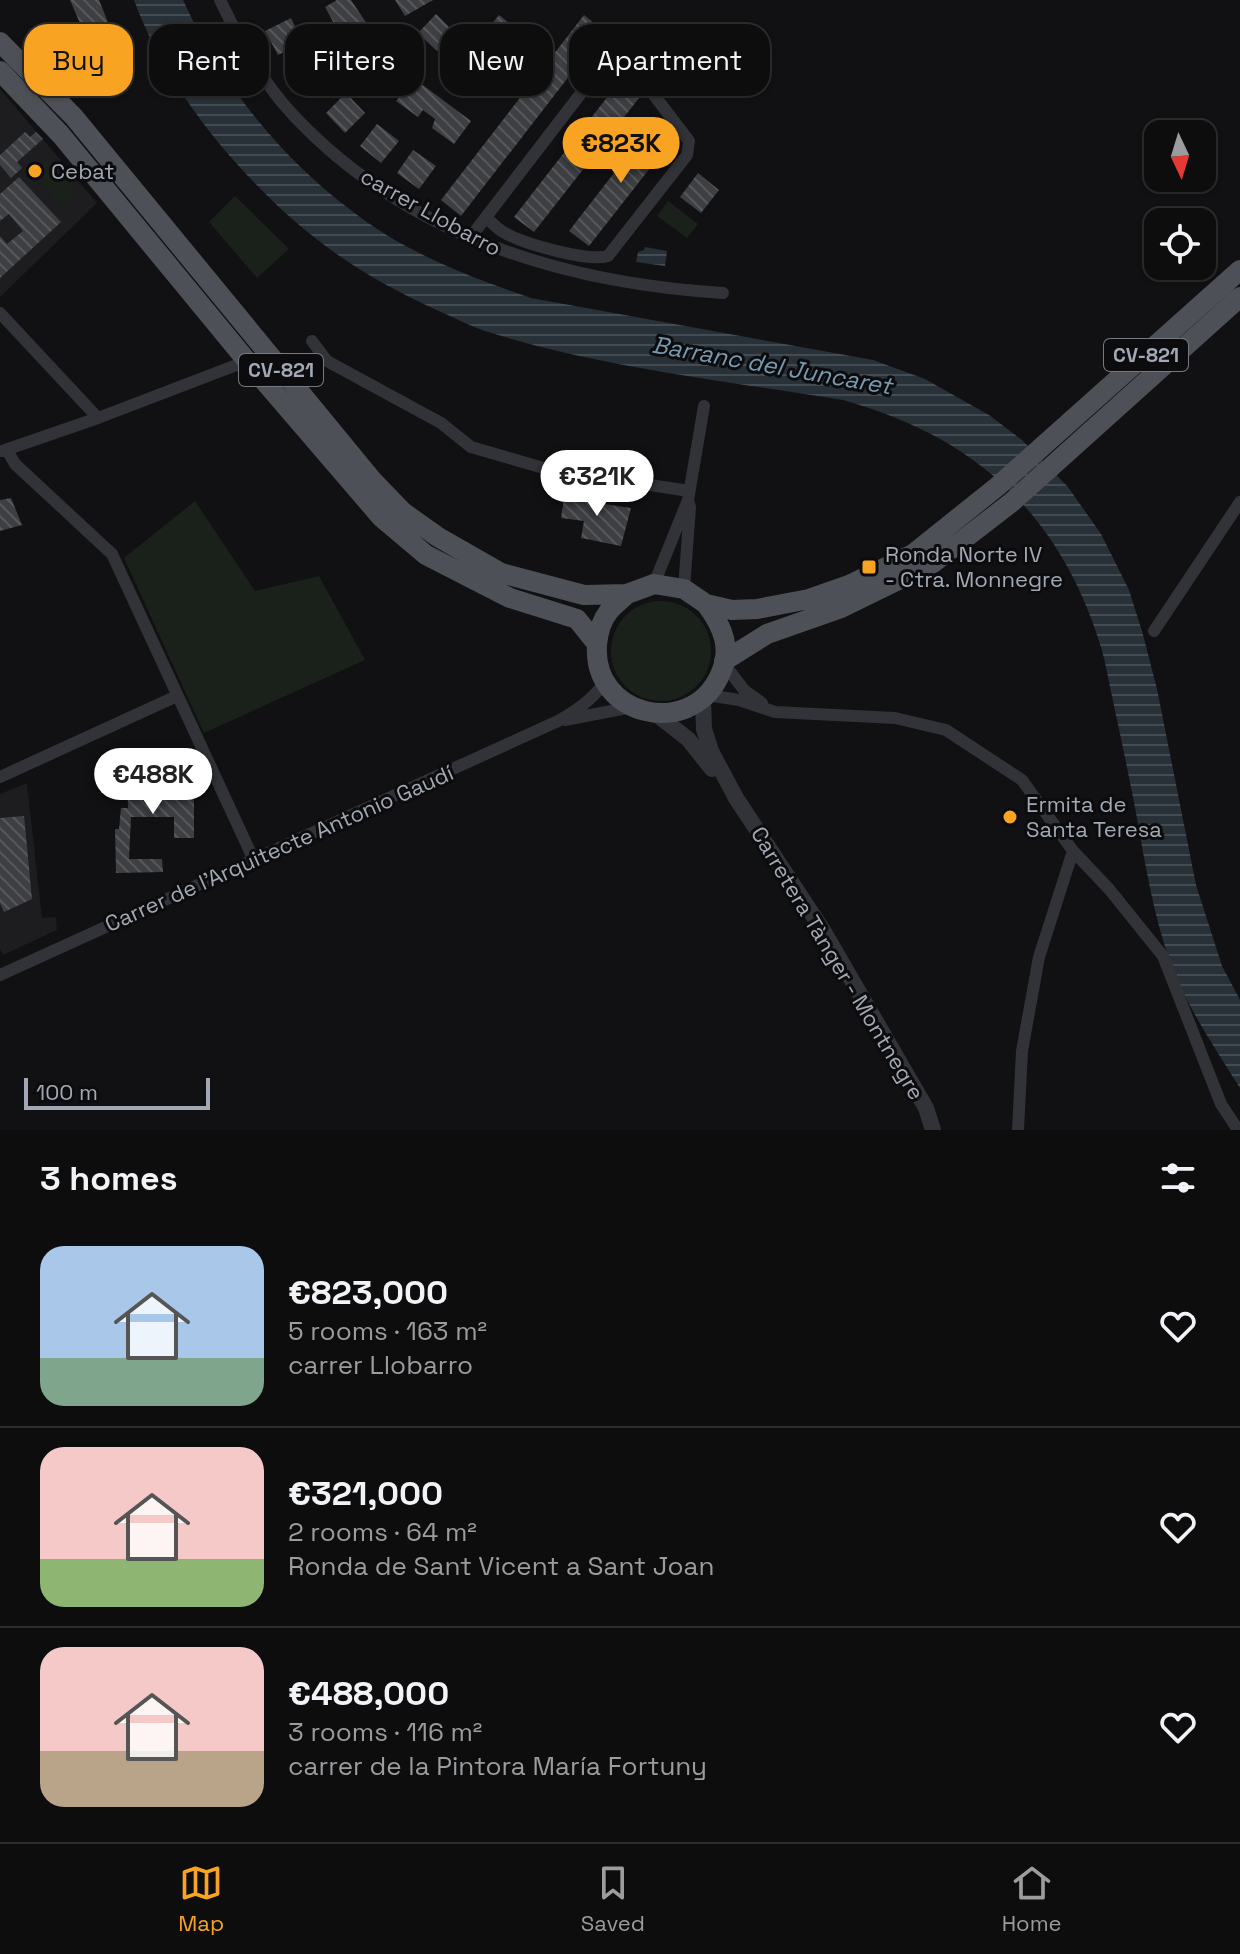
<!DOCTYPE html>
<html lang="en">
<head>
<meta charset="utf-8">
<style>
  :root { --surface:#0d0d0e; --page:#161617; --text:#f1f3f6; --muted:#9a9c9e; --line:#2d2d2e; --accent:#f9a323 }
  body { margin:0; font-family:"Space Grotesk",sans-serif; background:var(--page); color:var(--text); height:100vh; display:flex; flex-direction:column; font-size:30px; white-space:nowrap }
  * { box-sizing:border-box; margin:0 }
  p { font-size:26px; color:var(--muted) }
  .icon { flex:none; width:44px; height:44px; fill:none; stroke:currentColor; stroke-width:2; stroke-linecap:round; stroke-linejoin:round }
  .map { position:relative; height:1130px; overflow:hidden }
  .details { display:flex; flex-direction:column; background:var(--surface); flex:1 }
  .details>* { flex:none }
  .banner { position:absolute; left:24px; top:24px; width:800px; height:72px; display:flex; gap:16px }
  .needle { width:52px; rotate:176deg }
  .controls { position:absolute; left:1144px; top:120px; display:grid; gap:16px }
  .controls a { display:grid; place-items:center; width:72px; height:72px; border-radius:16px; background:var(--surface); box-shadow:0 2px 6px #0004,0 0 0 2px var(--line); font-size:40px }
  .scale { position:absolute; left:24px; bottom:20px; width:186px; box-sizing:border-box; padding-left:8px; border:4px solid #a2a9b4; border-top:0; font-size:22px; line-height:28px; white-space:nowrap; color:#a2a9b4; -webkit-text-stroke:6px #0c0c0e; paint-order:stroke }
  .price { position:absolute; translate:-50% -68px; padding:0 18px; border-radius:28px; background:#fff; color:#222; font-size:26px; line-height:52px; filter:drop-shadow(0 2px 4px #0008) }
  .price::after { content:''; position:absolute; left:50%; top:48px; width:24px; height:18px; margin-left:-12px; background:inherit; clip-path:polygon(0 0,100% 0,50% 100%) }
  .price.selected { background:var(--accent); color:#111 }
  ul { padding:0; list-style:none }
  li { display:flex; align-items:center; gap:24px; height:200px; padding:0 40px }
  li+li { border-top:2px solid var(--line) }
  li span { display:grid; place-items:center; flex:none; width:224px; height:160px; border-radius:24px; color:#555 }
  li>.icon { margin-inline-start:auto }
  span .icon { width:96px; height:96px; fill:#fffc; stroke-width:1 }
  li b { font-size:34px }
  h2 { display:flex; justify-content:space-between; align-items:center; height:96px; padding:0 40px; font-size:34px }
  .pill { padding:0 28px; border-radius:24px; background:var(--surface); box-shadow:0 2px 6px #0004,0 0 0 2px var(--line); font-size:28px; line-height:72px }
  .pill.selected { background:var(--accent); color:#111 }
  .tab-bar { display:flex; justify-content:space-around; align-items:center; height:112px; border-top:2px solid var(--line); background:var(--surface); font-size:22px; color:var(--muted) }
  .tab-bar a { display:grid; justify-items:center; gap:4px }
  .tab-bar .selected { color:var(--accent) }
  .map>svg:first-child { display:block }
</style>
</head>
<body>
<div class="map">
<svg width="1240" height="1130" viewBox="0 0 1240 1130">
  <defs>
    <pattern id="water-rules" width="6" height="5" patternUnits="userSpaceOnUse" patternTransform="scale(2)"><rect width="6" height="5" fill="#273137"/><path d="M0 2.5h6" fill="none" stroke="#434c52"/></pattern>
    <pattern id="building-back-hatch" width="6" height="6" patternUnits="userSpaceOnUse" patternTransform="scale(2)"><rect width="6" height="6" fill="#3d3f43"/><path d="M-1 5l2 2M0 0l6 6M5-1l2 2" fill="none" stroke="#56585c"/></pattern>
  </defs>
  <rect width="100%" height="100%" fill="#111113"/>
  <path fill="#1d1d20" d="M0,89L97,203L0,297Z
    M27,783L42,918L56,917L57,930L3,955L0,949V794Z"/>
  <path fill="#19211a" d="M48,160L78,193L62,207L33,174Z
    M235,196L289,249L257,278L209,222Z
    M668,201L698,224L687,238L657,216Z
    M195,501L255,591L319,576L365,660L204,733L124,558Z
    M611 651a50 50 0 1 1 100 0a50 50 0 1 1-100 0Z"/>
  <path fill="url(#water-rules)" d="M134,0H183C226,95 297,178 385,234C430,262 482,281 531,298L873,360L925,379L989,415L1022,440L1068,487L1101,534L1129,590L1142,631L1157,689L1196,885L1222,966L1240,1000V1088C1215,1048 1186,1006 1170,961C1153,914 1145,862 1136,813C1129,776 1121,738 1113,701C1109,683 1106,664 1101,647C1060,514 976,437 843,400C726,381 598,367 485,331C470,326 455,318 441,312C356,274 298,232 237,164C194,116 156,60 134,0Z
    M645,247L667,251L665,266L636,262L638,252L644,250Z"/>
  <path fill="url(#building-back-hatch)" d="M70,0H99L111,30L87,40Z
    M337,0H351L381,45L359,62L344,42L325,7Z
    M395,0H433L405,16Z
    M436,14L455,33L437,51L418,33Z
    M499,15L519,31L477,83L457,67Z
    M584,15L604,31L461,216L441,200Z
    M291,18L303,43L278,55L265,31Z
    M387,54L412,77L471,121L454,144L432,128L435,119L423,110L418,117L396,101L407,88L399,80L387,92L367,73Z
    M318,59L335,80L312,98L295,76Z
    M619,82L639,98L534,232L514,217Z
    M346,93L365,113L345,133L326,113Z
    M377,124L399,141L381,163L360,146Z
    M652,124L672,140L589,246L569,231Z
    M25,132L30,137L36,132L43,139L17,162L22,168L11,178L0,165V155Z
    M413,150L436,166L419,189L397,173Z
    M698,173L719,190L701,213L680,197Z
    M19,177L61,222L0,278V236L7,244L23,231L9,214L0,221V194Z
    M565,491L586,494L585,501L631,508L621,546L581,538L584,521L561,518Z
    M11,498L22,525L0,531V500Z
    M127,775L187,776V799H194V838H174V817H131L129,859H162L163,872L116,873L115,829H119L121,808H128Z
    M24,816L32,899L4,912L0,903V818Z"/>
  <g fill="none" stroke-linecap="round" stroke-linejoin="round">
    <path stroke="#323338" stroke-width="12" d="M220,0C240,41 263,84 295,117C408,236 563,283 723,293
      M470,238L486,217L605,62L614,57H622L631,65L689,141L687,155L608,256C588,262 524,244 505,233C497,229 492,223 486,217
      M0,313L98,418
      M312,341L327,361L441,423L471,447L547,469L689,491
      M7,450L15,464L112,554L253,858
      M2,451L98,418L247,361
      M654,584L688,500
      M684,589L690,507L688,500L704,406
      M1154,631L1240,502
      M725,665L744,690L762,703
      M707,695L739,700L775,712L895,718L946,730L1022,780L1073,851L1109,889L1163,956L1221,1104L1238,1130
      M565,720L632,707
      M0,777L177,696
      M0,975L558,721C577,710 592,700 605,682
      M1018,1130L1022,1051L1039,957L1073,851"/>
    <path stroke="#323338" stroke-width="16" d="M703,700L704,729L711,751L736,798L824,932L926,1108L933,1130
      M656,714L688,739L712,769"/>
    <path stroke="#4e5057" stroke-width="20" d="M0,42L74,117L373,481L403,512L438,537L501,573L584,595L627,594L654,584L684,589L706,604L732,610L757,609L809,599L849,585L913,554L998,486L1240,270
      M0,71L61,135L247,361L381,517L426,555L510,598L577,619L597,644
      M627,594C621,600 614,605 609,611C601,621 598,633 597,645C592,716 689,739 719,677C733,649 723,627 706,604
      M724,661L767,634L841,608L933,563L1012,502L1240,297"/>
  </g>
  <g fill="#f9a323" stroke="#0c0c0e" stroke-width="3">
    <circle cx="35" cy="171" r="8"/>
    <rect x="861" y="559" width="16" height="16" rx="4"/>
    <circle cx="1010" cy="817" r="8"/>
  </g>
  <g text-anchor="middle" dominant-baseline="central" stroke-width="6" stroke-linejoin="round" paint-order="stroke">
    <g fill="#0c0c0e" stroke="#757a82" stroke-width="2">
      <rect x="1104" y="339" width="84" height="32" rx="6"/>
      <rect x="239" y="354" width="84" height="32" rx="6"/>
    </g>
    <g font-size="20" font-weight="bold" fill="#a2a9b4">
      <text x="1146" y="355">CV-821</text>
      <text x="281" y="370">CV-821</text>
    </g>
    <g font-size="22" fill="#a2a9b4" stroke="#0c0c0e" text-anchor="start">
      <text x="51" y="171">Cebat</text>
      <text x="885" y="554">Ronda Norte IV<tspan x="885" dy="25">- Ctra. Monnegre</tspan></text>
      <text x="1026" y="804">Ermita de<tspan x="1026" dy="25">Santa Teresa</tspan></text>
    </g>
    <g font-size="22" fill="#a2a9b4" stroke="#0c0c0e">
      <text transform="translate(431 212) rotate(29)">carrer Llobarro</text>
      <text transform="translate(279 848) rotate(-24)">Carrer de l'Arquitecte Antonio Gaudí</text>
      <text transform="translate(838 963) rotate(59)">Carretera Tànger - Montnegre</text>
    </g>
    <g font-size="24" font-style="italic" fill="#779ab1" stroke="#0c0c0e">
      <text transform="translate(772 365) rotate(10)">Barranc del Juncaret</text>
    </g>
  </g>
</svg>
<div class="controls">
<a><svg class="needle" viewBox="-14 -14 28 28"><path d="M0-13l5 13h-10z" fill="#e53935"/><path d="M0 13l5-13h-10z" fill="#9a9c9e"/></svg></a>
<a><svg class="icon" aria-label="locate" viewBox="0 0 24 24"><circle cx="12" cy="12" r="6"/><path d="M12 2v4M12 18v4M2 12h4M18 12h4"/></svg></a>
</div>
<div class="scale">100 m</div>
<b class="price selected" style="left:621px;top:185px">€823K</b>
<b class="price" style="left:597px;top:518px">€321K</b>
<b class="price" style="left:153px;top:816px">€488K</b>
<div class="banner">
<a class="pill selected">Buy</a>
<a class="pill">Rent</a>
<a class="pill">Filters</a>
<a class="pill">New</a>
<a class="pill">Apartment</a>
</div>
</div>
<section class="details">
<h2>3 homes<svg class="icon" aria-label="filters" viewBox="0 0 24 24"><path d="M4 7h16M4 17h16"/><circle cx="9" cy="7" r="2"/><circle cx="15" cy="17" r="2"/></svg></h2>
<ul>
<li><span style="background:linear-gradient(#a9c7e8 70%,#7fa58c 0)"><svg class="icon" aria-label="home" viewBox="0 0 24 24"><path d="M3 11l9-7 9 7M6 9v11h12V9"/></svg></span><div><b>€823,000</b><p>5 rooms · 163 m²</p><p>carrer Llobarro</p></div><svg class="icon" aria-label="heart" viewBox="0 0 24 24"><path d="M12 20l-8-8c-3-5 5-10 8-4 3-6 11-1 8 4z"/></svg></li>
<li><span style="background:linear-gradient(#f6c9c9 70%,#8fb573 0)"><svg class="icon" aria-label="home" viewBox="0 0 24 24"><path d="M3 11l9-7 9 7M6 9v11h12V9"/></svg></span><div><b>€321,000</b><p>2 rooms · 64 m²</p><p>Ronda de Sant Vicent a Sant Joan</p></div><svg class="icon" aria-label="heart" viewBox="0 0 24 24"><path d="M12 20l-8-8c-3-5 5-10 8-4 3-6 11-1 8 4z"/></svg></li>
<li><span style="background:linear-gradient(#f6c9c9 65%,#b9a48a 0)"><svg class="icon" aria-label="home" viewBox="0 0 24 24"><path d="M3 11l9-7 9 7M6 9v11h12V9"/></svg></span><div><b>€488,000</b><p>3 rooms · 116 m²</p><p>carrer de la Pintora María Fortuny</p></div><svg class="icon" aria-label="heart" viewBox="0 0 24 24"><path d="M12 20l-8-8c-3-5 5-10 8-4 3-6 11-1 8 4z"/></svg></li>
</ul>
</section>
<nav class="tab-bar">
<a class="selected"><svg class="icon" aria-label="map" viewBox="0 0 24 24"><path d="M3 6l6-2 6 2 6-2v14l-6 2-6-2-6 2zM9 4v14M15 6v14"/></svg>Map</a>
<a><svg class="icon" aria-label="saved" viewBox="0 0 24 24"><path d="M7 4h10v16l-5-4-5 4z"/></svg>Saved</a>
<a><svg class="icon" aria-label="home" viewBox="0 0 24 24"><path d="M3 11l9-7 9 7M6 9v11h12V9"/></svg>Home</a>
</nav>
</body>
</html>
